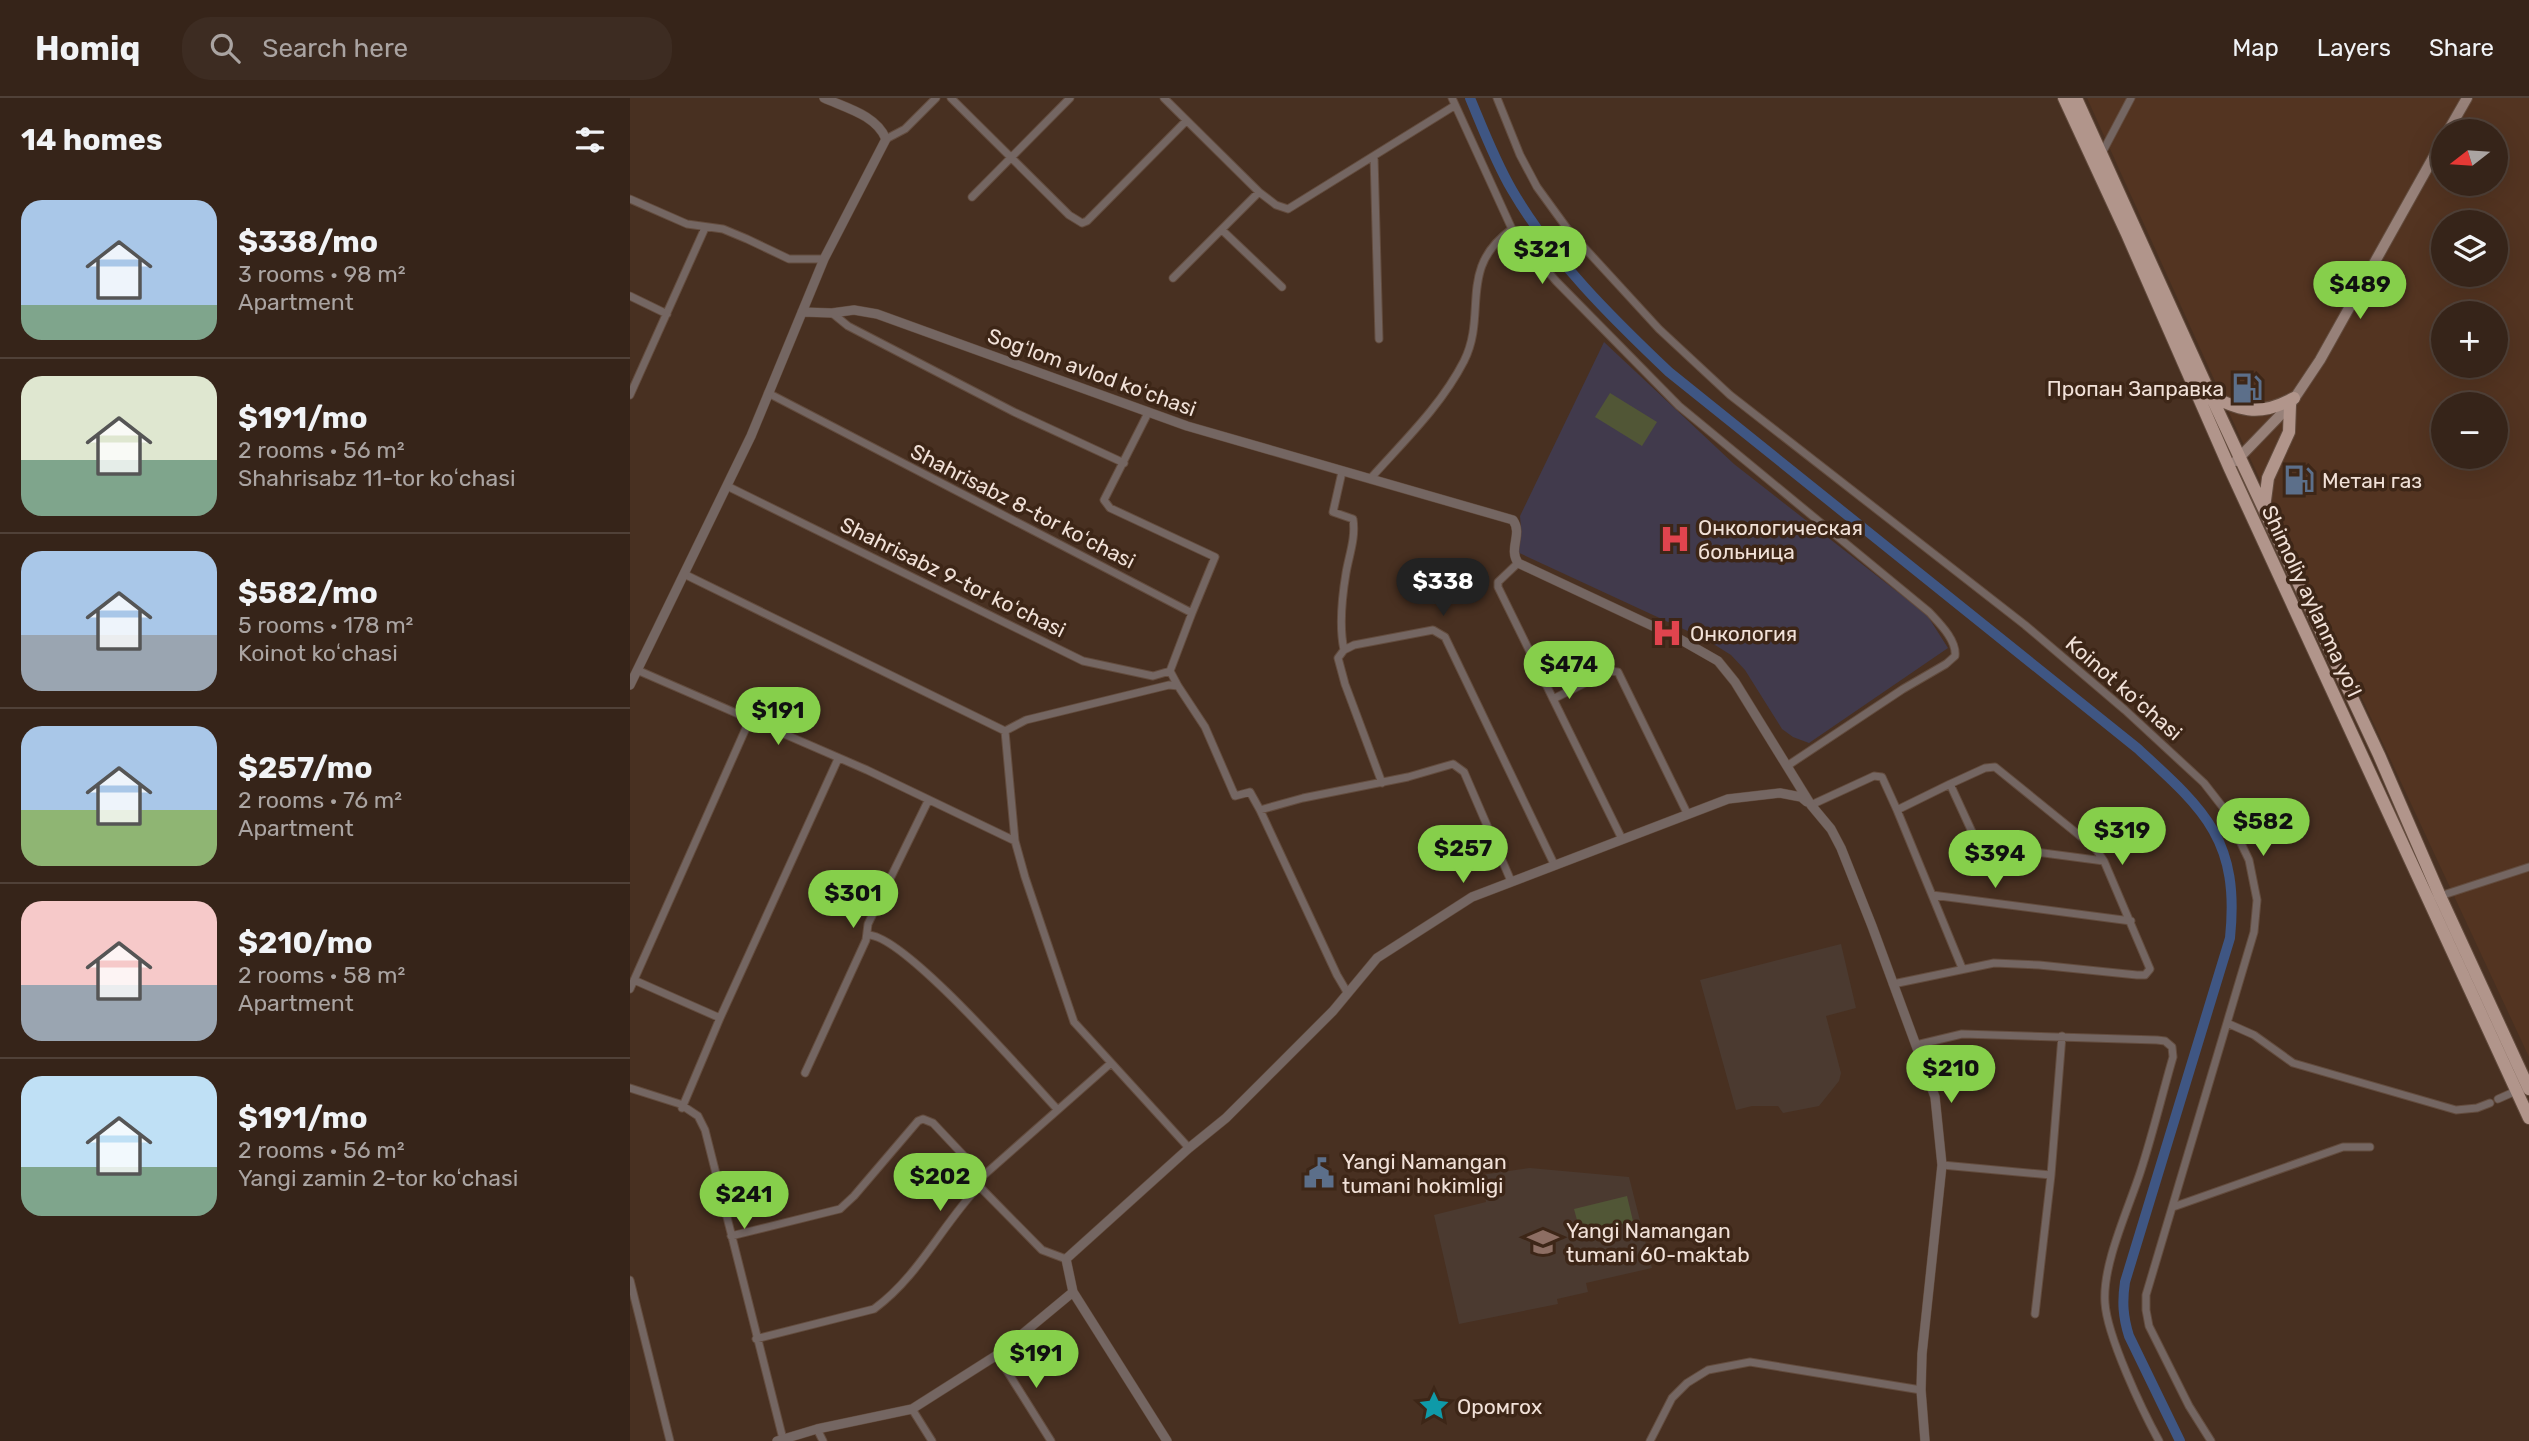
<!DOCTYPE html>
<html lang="en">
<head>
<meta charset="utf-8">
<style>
  :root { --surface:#362419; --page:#3d2c22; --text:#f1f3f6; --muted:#aaa4a2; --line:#504138; --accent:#86cf4b }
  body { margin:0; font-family:Rubik,sans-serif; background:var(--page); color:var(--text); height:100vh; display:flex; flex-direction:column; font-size:26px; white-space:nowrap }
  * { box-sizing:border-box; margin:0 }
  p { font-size:23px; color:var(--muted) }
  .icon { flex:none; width:38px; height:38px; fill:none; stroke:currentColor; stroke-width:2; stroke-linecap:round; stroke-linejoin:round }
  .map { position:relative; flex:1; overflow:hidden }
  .side { display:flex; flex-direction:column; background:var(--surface); width:630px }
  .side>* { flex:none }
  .needle { width:46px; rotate:253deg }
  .tools { position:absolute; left:1801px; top:21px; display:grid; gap:14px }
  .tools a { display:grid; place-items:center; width:77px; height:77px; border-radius:50%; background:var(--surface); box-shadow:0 7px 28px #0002,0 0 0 2px var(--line); font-size:35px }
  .price { position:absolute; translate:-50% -60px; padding:0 16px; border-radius:24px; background:var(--accent); color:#111; font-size:23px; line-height:46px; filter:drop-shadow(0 2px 4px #0008) }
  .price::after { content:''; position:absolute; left:50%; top:42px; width:21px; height:16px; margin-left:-10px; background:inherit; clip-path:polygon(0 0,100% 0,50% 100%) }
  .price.current { background:#222; color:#fff }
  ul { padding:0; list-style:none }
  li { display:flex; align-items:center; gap:21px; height:175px; padding:0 21px }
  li+li { border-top:2px solid var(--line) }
  li span { display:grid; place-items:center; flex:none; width:196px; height:140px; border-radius:21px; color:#555 }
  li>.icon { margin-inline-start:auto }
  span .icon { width:84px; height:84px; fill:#fffc; stroke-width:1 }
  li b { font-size:30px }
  h2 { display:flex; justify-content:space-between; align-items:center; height:84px; padding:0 21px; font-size:30px }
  header { display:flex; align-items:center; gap:42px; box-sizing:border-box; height:98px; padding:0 35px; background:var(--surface); border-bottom:2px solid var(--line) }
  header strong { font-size:33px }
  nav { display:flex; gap:38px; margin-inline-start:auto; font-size:24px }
  .search { width:490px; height:63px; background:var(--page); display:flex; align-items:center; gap:18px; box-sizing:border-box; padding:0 24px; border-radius:28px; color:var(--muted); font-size:26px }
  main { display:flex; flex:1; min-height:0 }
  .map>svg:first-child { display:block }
</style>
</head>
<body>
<header>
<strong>Homiq</strong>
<div class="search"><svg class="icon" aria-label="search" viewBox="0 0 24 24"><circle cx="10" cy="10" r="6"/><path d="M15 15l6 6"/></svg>Search here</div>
<nav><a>Map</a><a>Layers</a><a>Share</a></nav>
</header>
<main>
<section class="side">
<h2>14 homes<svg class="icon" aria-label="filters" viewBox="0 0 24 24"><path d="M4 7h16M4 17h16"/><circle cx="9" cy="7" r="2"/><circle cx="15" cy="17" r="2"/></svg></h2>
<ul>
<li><span style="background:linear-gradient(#a9c7e8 75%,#7fa58c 0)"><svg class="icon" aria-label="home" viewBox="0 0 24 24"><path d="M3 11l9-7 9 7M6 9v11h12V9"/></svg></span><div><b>$338/mo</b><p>3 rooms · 98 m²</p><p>Apartment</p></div></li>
<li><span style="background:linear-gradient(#dfe7d0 60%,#7fa58c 0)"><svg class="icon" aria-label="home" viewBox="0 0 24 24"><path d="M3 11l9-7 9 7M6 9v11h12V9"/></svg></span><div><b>$191/mo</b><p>2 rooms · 56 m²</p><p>Shahrisabz 11-tor koʻchasi</p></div></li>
<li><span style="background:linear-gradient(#a9c7e8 60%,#9aa5b1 0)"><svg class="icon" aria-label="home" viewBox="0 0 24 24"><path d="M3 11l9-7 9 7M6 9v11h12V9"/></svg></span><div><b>$582/mo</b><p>5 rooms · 178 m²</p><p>Koinot koʻchasi</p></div></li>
<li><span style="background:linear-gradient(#a9c7e8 60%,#8fb573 0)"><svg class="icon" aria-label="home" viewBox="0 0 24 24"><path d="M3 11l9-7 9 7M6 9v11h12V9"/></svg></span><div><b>$257/mo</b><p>2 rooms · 76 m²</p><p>Apartment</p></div></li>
<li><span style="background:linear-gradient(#f6c9c9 60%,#9aa5b1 0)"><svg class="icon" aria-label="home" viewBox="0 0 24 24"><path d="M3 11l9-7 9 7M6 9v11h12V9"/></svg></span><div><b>$210/mo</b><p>2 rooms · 58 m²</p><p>Apartment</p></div></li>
<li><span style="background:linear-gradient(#bfe0f5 65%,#7fa58c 0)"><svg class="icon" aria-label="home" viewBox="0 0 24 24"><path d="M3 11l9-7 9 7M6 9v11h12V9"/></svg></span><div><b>$191/mo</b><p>2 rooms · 56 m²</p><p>Yangi zamin 2-tor koʻchasi</p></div></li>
</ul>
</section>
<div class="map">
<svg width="1899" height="1343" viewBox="0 0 1899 1343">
  <rect width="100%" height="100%" fill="#483021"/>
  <path fill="#533421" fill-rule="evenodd" d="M1457,0H1899V959L1607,332ZM1813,33H1866V86H1813ZM1813,124H1866V177H1813ZM1813,215H1866V268H1813ZM1813,306H1866V359H1813Z"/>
  <path fill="#4b3a30" d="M1211,846L1226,910L1196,918L1211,975L1209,983L1189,1008L1153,1015L1148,1008H1122L1106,1012L1070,882Z
    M900,1070L999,1079L1022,1170L956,1185L958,1194L927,1201L928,1206L829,1226L804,1117L856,1104L851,1077Z"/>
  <path fill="#413a4c" d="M974,244L1104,366L1297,517L1318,550L1179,645L1163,639L1152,631L1115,572L1101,557L1077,542L885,453L891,430L890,418Z"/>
  <path fill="#515636" d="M980,295L1027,324L1012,348L965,319Z
    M997,1098L1003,1123L951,1137L944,1111Z"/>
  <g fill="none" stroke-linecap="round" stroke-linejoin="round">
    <path stroke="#3f5683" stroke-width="10" d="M840,0C853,31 865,63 882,92C922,161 982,220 1039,274L1507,650C1575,712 1610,742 1600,840L1495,1184C1492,1204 1493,1219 1499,1238L1550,1343"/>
    <g stroke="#634c3e" stroke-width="9">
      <path id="minor" d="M321,0L439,117L452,125L457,123L556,23
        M534,0L629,94L646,107L658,111L824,8
        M822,0L882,131L926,183L1049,308L1299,514C1309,525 1327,542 1325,558L1316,566L1273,591L1157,668
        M867,0L890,57L907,89L939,133L1029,231L1100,297L1395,527L1495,612L1574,685L1595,712L1619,762L1627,802L1624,834L1516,1197V1212L1519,1228L1559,1308L1581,1343
        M256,41L275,31L306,0
        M1472,55L1501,0
        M744,58L749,241
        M342,99L440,0
        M0,101L57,126L93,131L117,141L159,161H194
        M592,132L652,189
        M543,180L629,94
        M0,198L37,216
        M202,215L218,228L384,314L494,365
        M138,295L562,515L540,573L548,588
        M0,297L75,130
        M518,315L474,402L480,410L585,459L562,515
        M712,374L703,414L723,421C726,440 719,457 716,475C712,499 709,529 714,552
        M740,381C773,344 811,308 834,263C858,215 827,170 882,131
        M97,388L453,563L523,578L540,573
        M888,465L868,484V489L992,741
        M54,476L375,633
        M7,572L237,672L385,743
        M923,601L979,573L988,574L1057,715
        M375,633L396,622L539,587L548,588L575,629L605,698L620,694L630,712L707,877L717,894
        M375,633L385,743L395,779L444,924L559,1050
        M752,685L715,586L708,560L714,552L724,547L803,532L815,539L924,766
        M1320,686L1355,670L1365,669L1465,750L1474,763
        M1181,707L1244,678L1252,679L1267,712L1320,686L1343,736L1361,748L1474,763L1520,871L1515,877H1507L1409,867L1364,865L1263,886
        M630,712L673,700L778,679L823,666L834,674L881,783
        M1267,712L1302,797L1501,823
        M1302,797L1332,870
        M1810,798L1899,769
        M237,837C272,834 397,979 427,1011
        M4,882L90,920L208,661
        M0,891L120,621
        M1597,925L1624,937L1663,965L1826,1012L1847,1010L1860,1005
        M1286,947L1332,936L1527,942L1535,943L1542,949L1543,959C1532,997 1523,1035 1511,1072C1499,1110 1472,1166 1475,1205C1477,1238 1512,1312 1529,1343
        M175,975L236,842L238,826L298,703
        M0,990L50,1006L68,1018L75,1032L153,1341
        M1868,1001L1886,993
        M52,1010L90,920
        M1312,1067L1421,1077
        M349,1088L412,1152L436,1161
        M1543,1109L1713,1049H1740
        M101,1138L210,1111L224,1098L288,1023L293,1021L303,1025L353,1078
        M0,1182L40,1343
        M1405,1216L1421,1077L1432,938
        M126,1241L244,1211C289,1178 312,1127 349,1088L353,1078L481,965
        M367,1257L421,1343
        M282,1311L302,1343
        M187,1331L193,1343
        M1020,1343L1042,1300L1057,1285L1078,1272L1120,1264L1291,1292"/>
    </g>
    <g stroke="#634c3e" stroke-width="10">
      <path id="tertiary" d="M172,214L202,215L224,212L247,216L557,328L883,422C893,437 878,450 888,465L1046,539L1088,563L1105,584L1181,707L1201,731L1211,750L1242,828L1305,999L1312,1067L1292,1256L1291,1292L1295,1343
        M0,587L121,338L194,161L256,41C246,17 216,10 194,0
        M147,1343L187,1331L282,1311L367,1257L443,1194
        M537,1343L443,1194L436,1161L559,1050L596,1020L703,913L747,860L842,799L1098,701L1150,695L1171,699L1177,704"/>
    </g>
    <g stroke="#634c3e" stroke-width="12">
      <path id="secondary" d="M1818,33L1837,0
        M1606,363L1660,307L1690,262L1813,42"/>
    </g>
    <g stroke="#634c3e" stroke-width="14">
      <path id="primary" d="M1434,0L1497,136L1600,371L1899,1020
        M1446,0L1581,298L1749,657L1810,798L1899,991
        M1581,298C1613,314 1631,318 1664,300
        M1634,410L1638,380L1659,334L1660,307"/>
    </g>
    <use href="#minor" stroke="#746662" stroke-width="7"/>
    <use href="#tertiary" stroke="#746662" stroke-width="9"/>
    <use href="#secondary" stroke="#978179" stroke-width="10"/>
    <use href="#primary" stroke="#b1958b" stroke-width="12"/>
  </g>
  <defs>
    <g id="fuel-bare" transform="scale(2.415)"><path d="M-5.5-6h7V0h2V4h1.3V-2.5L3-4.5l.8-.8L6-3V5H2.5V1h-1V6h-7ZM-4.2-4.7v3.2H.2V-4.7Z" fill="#5c6f8a" stroke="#3d2617" stroke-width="2.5" paint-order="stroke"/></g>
    <g id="hospital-bare" transform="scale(2.415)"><path d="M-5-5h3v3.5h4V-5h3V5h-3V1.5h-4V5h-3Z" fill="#e0444e" stroke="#3d2617" stroke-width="2.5" paint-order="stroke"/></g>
    <g id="civic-bare" transform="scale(2.415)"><path d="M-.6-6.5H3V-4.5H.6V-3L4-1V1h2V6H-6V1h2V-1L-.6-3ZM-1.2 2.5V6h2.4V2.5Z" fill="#5c6f8a" stroke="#3d2617" stroke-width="2.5" paint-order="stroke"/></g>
    <g id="school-bare" transform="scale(2.415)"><path d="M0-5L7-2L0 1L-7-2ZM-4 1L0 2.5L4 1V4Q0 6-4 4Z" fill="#8d6e63" stroke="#3d2617" stroke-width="2.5" paint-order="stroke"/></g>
    <g id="sight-bare" transform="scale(2.415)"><path d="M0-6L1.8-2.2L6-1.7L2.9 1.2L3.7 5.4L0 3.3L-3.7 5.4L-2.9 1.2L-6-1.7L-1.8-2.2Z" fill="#0f9aa8" stroke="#3d2617" stroke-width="2.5" paint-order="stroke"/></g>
  </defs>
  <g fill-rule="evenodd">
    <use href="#fuel-bare" x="1617" y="290"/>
    <use href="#fuel-bare" x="1669" y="382"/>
    <use href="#hospital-bare" x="1045" y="441"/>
    <use href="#hospital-bare" x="1037" y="535"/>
    <use href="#civic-bare" x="689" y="1075"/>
    <use href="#school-bare" x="913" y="1144"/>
    <use href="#sight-bare" x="804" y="1308"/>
  </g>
  <g text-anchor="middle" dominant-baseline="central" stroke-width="7" stroke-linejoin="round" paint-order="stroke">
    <g font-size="21" fill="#f1e1d8" stroke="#3d2617">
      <text transform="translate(462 274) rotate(20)">Sogʻlom avlod koʻchasi</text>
      <text transform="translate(393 408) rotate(27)">Shahrisabz 8-tor koʻchasi</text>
      <text transform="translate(323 479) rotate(26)">Shahrisabz 9-tor koʻchasi</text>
      <text transform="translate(1682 503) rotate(65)">Shimoliy aylanma yoʻl</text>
      <text transform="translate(1494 590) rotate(41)">Koinot koʻchasi</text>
    </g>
    <g font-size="21" fill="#f1e1d8" stroke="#3d2617" text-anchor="start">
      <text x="1594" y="290" text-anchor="end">Пропан Заправка</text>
      <text x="1692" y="382">Метан газ</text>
      <text x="1068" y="429">Онкологическая<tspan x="1068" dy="24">больница</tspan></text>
      <text x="1060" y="535">Онкология</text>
      <text x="712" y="1063">Yangi Namangan<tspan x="712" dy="24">tumani hokimligi</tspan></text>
      <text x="936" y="1132">Yangi Namangan<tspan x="936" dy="24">tumani 60-maktab</tspan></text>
      <text x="827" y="1308">Оромгох</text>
    </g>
  </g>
</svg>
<div class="tools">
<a><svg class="needle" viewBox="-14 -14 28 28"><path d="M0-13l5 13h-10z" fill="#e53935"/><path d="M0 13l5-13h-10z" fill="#aaa4a2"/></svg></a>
<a><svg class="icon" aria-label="layers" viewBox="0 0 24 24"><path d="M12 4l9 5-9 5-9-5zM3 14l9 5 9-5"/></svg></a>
<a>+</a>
<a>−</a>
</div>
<b class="price" style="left:912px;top:188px">$321</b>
<b class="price" style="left:1730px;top:223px">$489</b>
<b class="price current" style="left:813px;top:520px">$338</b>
<b class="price" style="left:939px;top:603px">$474</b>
<b class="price" style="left:148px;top:649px">$191</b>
<b class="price" style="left:1633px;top:760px">$582</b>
<b class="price" style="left:1492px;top:769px">$319</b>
<b class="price" style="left:833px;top:787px">$257</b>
<b class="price" style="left:1365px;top:792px">$394</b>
<b class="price" style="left:223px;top:832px">$301</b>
<b class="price" style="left:1321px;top:1007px">$210</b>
<b class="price" style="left:310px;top:1115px">$202</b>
<b class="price" style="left:114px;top:1133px">$241</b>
<b class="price" style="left:406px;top:1292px">$191</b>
</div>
</main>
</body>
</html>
